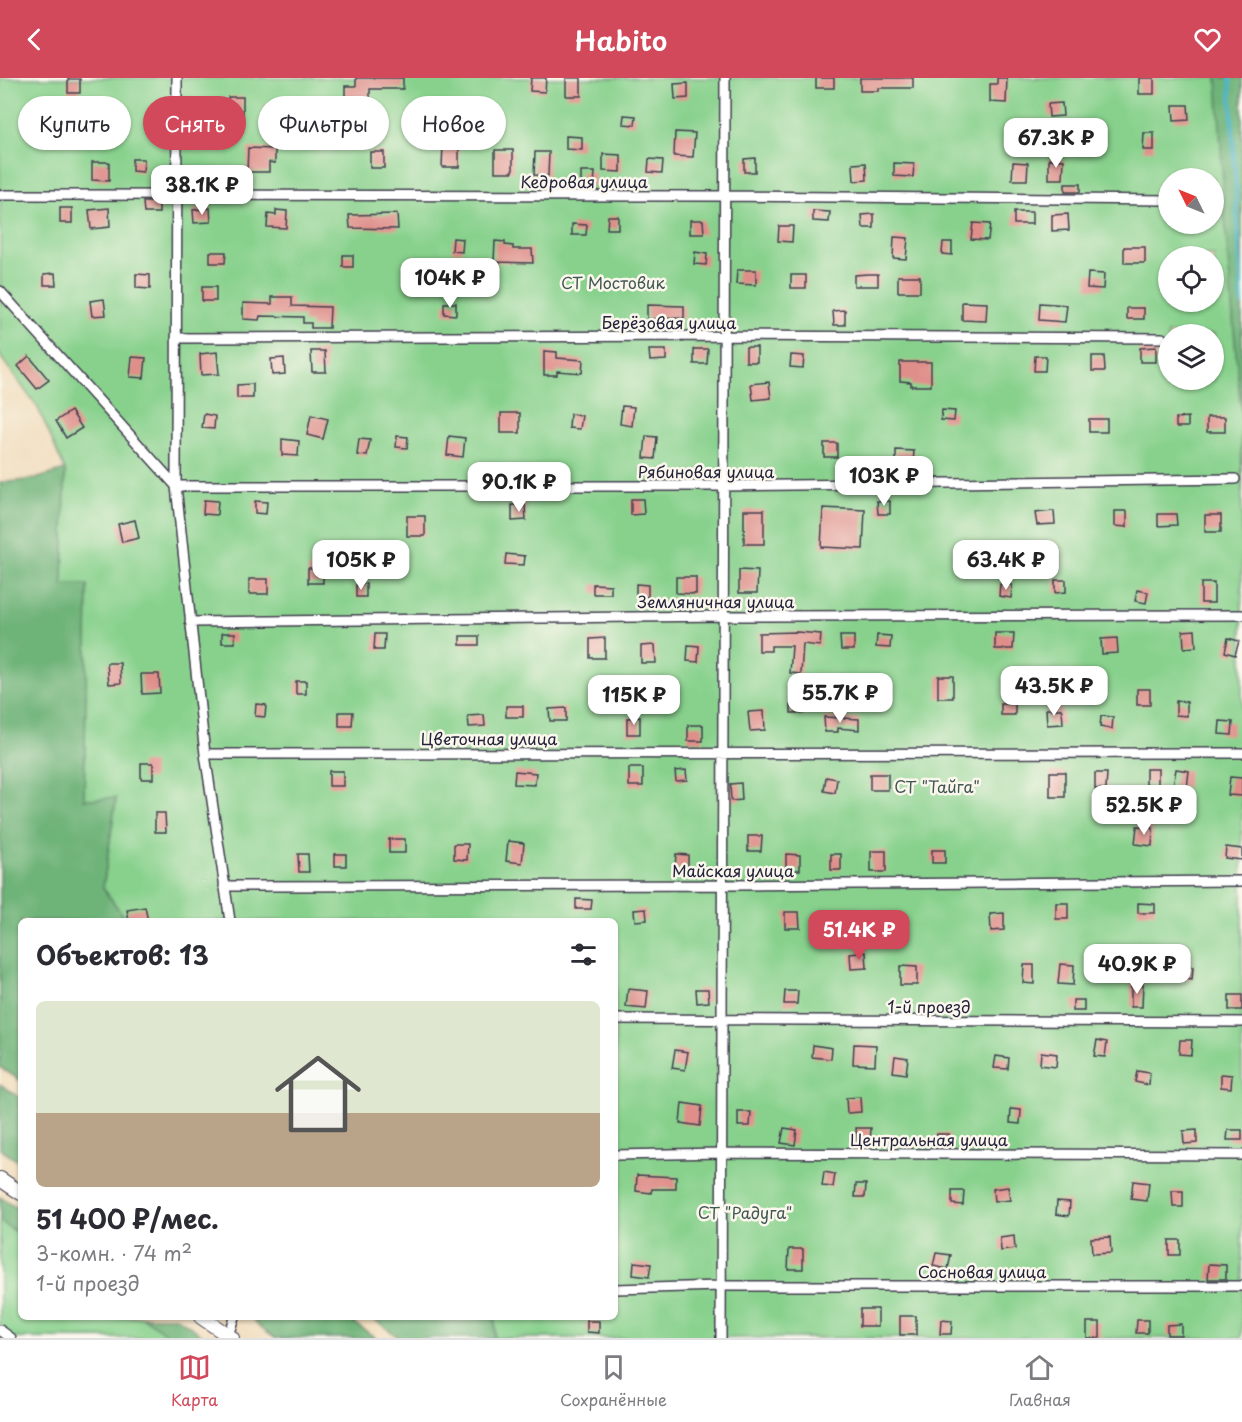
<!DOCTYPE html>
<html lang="ru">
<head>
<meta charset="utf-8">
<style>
  :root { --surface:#fff; --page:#f7f7f7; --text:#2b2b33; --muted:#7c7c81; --line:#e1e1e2; --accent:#d1495b }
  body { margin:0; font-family:"Playpen Sans",sans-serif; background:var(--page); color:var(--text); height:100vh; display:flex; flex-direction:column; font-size:22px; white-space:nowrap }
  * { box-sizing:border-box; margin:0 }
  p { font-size:20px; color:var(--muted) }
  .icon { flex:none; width:33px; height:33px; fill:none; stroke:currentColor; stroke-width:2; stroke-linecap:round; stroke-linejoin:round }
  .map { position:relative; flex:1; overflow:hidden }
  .side { position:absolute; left:18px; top:840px; width:600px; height:402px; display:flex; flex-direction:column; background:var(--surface); border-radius:9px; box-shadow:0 2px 4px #0004 }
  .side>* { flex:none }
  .hud { position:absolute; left:18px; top:18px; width:600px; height:54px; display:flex; gap:12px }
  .needle { width:39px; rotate:313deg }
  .buttons { position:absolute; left:1158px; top:90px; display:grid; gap:12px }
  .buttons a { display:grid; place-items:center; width:66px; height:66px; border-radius:50%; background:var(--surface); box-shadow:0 2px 4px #0004; font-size:30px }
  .price { position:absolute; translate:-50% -51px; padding:0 14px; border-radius:12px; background:#fff; color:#222; font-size:20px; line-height:39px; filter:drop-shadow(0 2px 3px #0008) }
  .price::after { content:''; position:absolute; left:50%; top:36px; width:18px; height:14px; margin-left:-9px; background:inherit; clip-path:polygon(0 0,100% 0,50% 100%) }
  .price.selected { background:var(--accent); color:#fff }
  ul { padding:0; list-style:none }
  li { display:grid; align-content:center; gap:12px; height:318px; padding:0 18px }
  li+li { border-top:2px solid var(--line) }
  li span { display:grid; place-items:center; height:186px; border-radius:9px; color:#555 }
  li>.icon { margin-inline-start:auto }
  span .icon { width:108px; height:108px; fill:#fffc; stroke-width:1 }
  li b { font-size:26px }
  h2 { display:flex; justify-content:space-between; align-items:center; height:72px; padding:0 18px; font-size:26px }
  .tag { padding:0 21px; border-radius:27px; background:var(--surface); box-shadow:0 2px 4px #0004; font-size:21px; line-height:54px }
  .tag.selected { background:var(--accent); color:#fff }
  header { display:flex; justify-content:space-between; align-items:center; height:78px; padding:0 18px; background:var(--accent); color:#fff; font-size:27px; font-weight:600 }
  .dock { display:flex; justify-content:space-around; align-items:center; height:84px; border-top:2px solid var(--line); background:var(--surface); font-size:16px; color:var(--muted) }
  .dock a { display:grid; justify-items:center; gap:3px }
  .dock .selected { color:var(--accent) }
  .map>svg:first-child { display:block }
</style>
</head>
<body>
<header><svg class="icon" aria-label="back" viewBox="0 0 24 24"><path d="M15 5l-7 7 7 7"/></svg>Habito<svg class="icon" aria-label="heart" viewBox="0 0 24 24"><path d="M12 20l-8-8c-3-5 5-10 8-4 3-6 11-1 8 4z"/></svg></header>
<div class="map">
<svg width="1242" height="1260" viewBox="0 0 1242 1260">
  <rect width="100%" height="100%" fill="#fbf7ec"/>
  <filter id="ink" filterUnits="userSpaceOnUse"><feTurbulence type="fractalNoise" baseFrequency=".0167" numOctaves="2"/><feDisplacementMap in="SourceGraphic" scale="12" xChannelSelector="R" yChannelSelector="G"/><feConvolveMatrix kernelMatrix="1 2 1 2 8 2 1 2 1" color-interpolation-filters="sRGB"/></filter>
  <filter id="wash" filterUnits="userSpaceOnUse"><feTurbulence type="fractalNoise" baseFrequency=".008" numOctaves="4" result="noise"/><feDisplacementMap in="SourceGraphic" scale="24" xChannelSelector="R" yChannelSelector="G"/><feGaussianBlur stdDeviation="1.35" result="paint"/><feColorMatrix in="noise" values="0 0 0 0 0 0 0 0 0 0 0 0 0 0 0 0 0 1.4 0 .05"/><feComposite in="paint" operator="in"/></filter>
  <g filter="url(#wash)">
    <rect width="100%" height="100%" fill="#f0dcbb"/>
    <path fill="#88d18d" stroke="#557a64" stroke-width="1.5" fill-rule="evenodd" d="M0,0H1242V1260H494L495,1239H615V843H127L103,810L116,721H84L88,507L63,508L65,392L38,330L0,278ZM1168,100H1214V146H1168ZM1168,178H1214V224H1168ZM1168,256H1214V302H1168Z
      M0,1136L21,1150V1239H150L181,1260H0Z"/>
    <path fill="#6eb378" stroke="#486a5a" stroke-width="1.5" d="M1217,0H1242V415L1241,335L1226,156Z
      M65,392L63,507H88L84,721L116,720L103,810L127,843H21V1003L0,989V405L35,401Z
      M0,1006L21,1021V1085L0,1071Z
      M0,1119L21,1133V1157L0,1143Z
      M142,1239H176L207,1260H172Z
      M252,1239H346L376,1260H276L258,1247Z
      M371,1239H495L494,1260H400Z"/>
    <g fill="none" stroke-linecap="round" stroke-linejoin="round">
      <path stroke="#48b4c5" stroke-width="4" d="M1230,0L1242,226"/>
    </g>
    <g id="blocks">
      <path fill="#df8e8a" d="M356,0H403V11H370V24H345V8H356Z
        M531,0H546L545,14L530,13Z
        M566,0H581V18H566Z
        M816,0H834V10H816Z
        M860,0H913V10H878V13H860Z
        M997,0H1007L1006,25L990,24V6H997Z
        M1139,0H1154V16H1139Z
        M68,1H80V15H68Z
        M688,5V20L675,21L674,6Z
        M228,19H243V38H229Z
        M305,19L320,20L319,36L304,35Z
        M1062,25L1063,38L1049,39L1048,26Z
        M265,27H283V46H264Z
        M1173,27H1188L1189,42L1174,43Z
        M624,37L636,38L635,47L623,46Z
        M338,44L352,45L351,59L337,58Z
        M675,54L695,55L693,79L674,78Z
        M1144,55H1154V72H1143Z
        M566,58L582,59V72L566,71Z
        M443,67H459V89H442Z
        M248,70L275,71V85L269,84V94H247Z
        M495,72H513V94H495Z
        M370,74H384V90H370Z
        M535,74H549L548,98L534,97Z
        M603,76L621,77V94L603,93Z
        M755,80V94H744V81Z
        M132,81H144L143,94L132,93Z
        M649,81L663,82L662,95L648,94Z
        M1049,81L1064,82L1063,101H1049Z
        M92,84H109V103L92,102Z
        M1013,84L1028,85L1027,102H1012Z
        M866,85L867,102L854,103L853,86Z
        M894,85L914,86L913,99L894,98Z
        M581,94H595L594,108L581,107Z
        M1065,106H1080V114H1065Z
        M143,124H159V135H144Z
        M60,130H72V145H60Z
        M109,130L110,149L91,151L89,132Z
        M210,130L211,144L194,145L193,132Z
        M276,132L287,133L286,150L267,149L268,136L276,137Z
        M813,133L830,134L829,144L813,143Z
        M1014,134H1032V146H1014Z
        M397,136L398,151L350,150L349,137Z
        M874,136V150H863L862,137Z
        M1068,136L1069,152L1052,153V137Z
        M608,138H618V151H607Z
        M690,142H703L704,156H690Z
        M973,145L990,146L988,162L971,161Z
        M572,146L587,147L586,157H572Z
        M779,148H793L792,164L778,163Z
        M894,159L908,160L906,181L893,180Z
        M453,160L463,161L462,174L452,173Z
        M495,163L505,164V167L513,168V171H532L533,185L494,184Z
        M943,164H952V177L942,176Z
        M1124,169H1145V185H1124Z
        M210,174H226L225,185H210Z
        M695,174L707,176L706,187L694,186Z
        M343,177H353V189H343Z
        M737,192H756V207L736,206Z
        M55,195L56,207H44V196Z
        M1088,195L1104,196L1103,211L1087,210Z
        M136,196L150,197V211L136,210Z
        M868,196H878V208H854V197Z
        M791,197H806V210H791Z
        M898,198H920V214H898Z
        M202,209H216V223H202Z
        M272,219H292V228L330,229L329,250H311V245H303V239L260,238L259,242L243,241V225L272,226Z
        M104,221L106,237L92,238L90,223Z
        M962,224L987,225L986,243L962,242Z
        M444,225H456V237L444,236Z
        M1040,225L1067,227L1065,244L1039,242Z
        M647,227L684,228V240L647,241Z
        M1127,230H1144V241H1127Z
        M845,232V247H834L833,233Z
        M746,269H757V284H746Z
        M1156,269V284H1140V270Z
        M694,271H708L707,286H694Z
        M649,272H666V282L650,283Z
        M311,273H325L326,294H312Z
        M544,273L557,274V280L583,282L582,295L557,293V297H544Z
        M217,274L219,296L201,297L200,276Z
        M791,277L804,278L803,290L790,289Z
        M29,278L49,302L37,311L18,288Z
        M1035,278H1046L1045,293H1034Z
        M1092,278H1104L1105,293H1092Z
        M132,279L146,280L144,300L130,299Z
        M284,280L285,296L272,297L271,281Z
        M900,284H931V308H911V304L900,303Z
        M769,304L771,320L753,322L751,306Z
        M253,306V320H237V307Z
        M622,328L634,329L632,348L620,346Z
        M942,332L955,333L954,343L941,342Z
        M71,333L82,350L66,360L56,343Z
        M501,335H520V355H501Z
        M204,336L215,338L214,351L202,350Z
        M570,336L582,337L580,351L569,350Z
        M311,337L328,341L323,361L307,357Z
        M1188,339V349H1176V340Z
        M1207,339H1225V354H1207Z
        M1089,341H1107V354H1089Z
        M397,358L408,359L407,370L396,369Z
        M449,358L465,360L463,379L447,377Z
        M646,358L657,359L655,381L644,380Z
        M282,361L299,363L298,378L282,377Z
        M359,361L370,362L367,378L357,377Z
        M824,365H837V379H824Z
        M896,372L914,373L913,386L896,385Z
        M631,421H643L644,436L631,437Z
        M204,422L218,423L217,437L203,436Z
        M255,423L267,424L266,436L255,435Z
        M877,423H890V436H878Z
        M512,427H525L526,442L512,443Z
        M823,430L865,432L863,471L821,469Z
        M744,432H764V466H744Z
        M1054,433L1055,446L1037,447L1035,435Z
        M1115,433H1127V449L1115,448Z
        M1158,436H1176L1177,447L1158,448Z
        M1205,437H1221V454H1205Z
        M407,438H425V458H407Z
        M135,442L139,460L122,464L118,446Z
        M506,476L525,478L524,487L505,486Z
        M308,490H323V505H308Z
        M739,492L758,493L757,515H739Z
        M676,499H696V516L676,515Z
        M249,501H268V516H249Z
        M1055,502H1066V514L1055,515Z
        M1201,505H1214V525H1201Z
        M366,506V519H356V507Z
        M593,506L611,507V516H593Z
        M636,506L648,507V519L636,518Z
        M1000,506L1012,507L1011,520L999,518Z
        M1137,512L1148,514L1146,525L1135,523Z
        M1195,552L1196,569L1184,570L1183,553Z
        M797,554L821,556L820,568L803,566L801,596L790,595L792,568H771V573H759V555Z
        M222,555H235V565H222Z
        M995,555H1014L1013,571H995Z
        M375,556H385L384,572H374Z
        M877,557L891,558L890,570L876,569Z
        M460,558H479V567H460Z
        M840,558H854V572H841Z
        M605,560V580H590V561Z
        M1117,560L1118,575L1102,576L1101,561Z
        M1228,560L1239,563L1235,577L1225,574Z
        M655,567L656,585H641V568Z
        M688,567L699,568L698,584L687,583Z
        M107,585H120L121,605L109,606Z
        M141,596H159L160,615L142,616Z
        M938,598H953V620H938Z
        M296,603H306V616H296Z
        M1137,611H1150V627H1137Z
        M791,620H805V635H791Z
        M1176,623L1187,624V638L1176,637Z
        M256,626L266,627L265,639L255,638Z
        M1001,626H1015V637H1001Z
        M506,628H523V639H506Z
        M566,630V643H550L549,631Z
        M1046,631H1062L1063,646L1047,647Z
        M764,633L765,652L750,653L748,634Z
        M339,634H353L352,648H339Z
        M484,637L485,648L469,649L468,638Z
        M1101,638L1113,639L1112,651L1100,649Z
        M640,639V656H627V640Z
        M824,639L859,641V652L838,650V654H825Z
        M1220,643L1233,644L1232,657L1219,656Z
        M688,647H703V663H688Z
        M141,685H153V701H141Z
        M629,690H643V708H629Z
        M1146,691H1158V707L1146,706Z
        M1176,691L1189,693L1187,710L1173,708Z
        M686,692L687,702L676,703L675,693Z
        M329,693H343V708H329Z
        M515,693L536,695L535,707L514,706Z
        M1050,694H1065V719H1050Z
        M1095,695H1107L1106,711H1095Z
        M870,696H888V712H870Z
        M826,699L837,701L835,715L824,713Z
        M1230,699L1242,700V718L1228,717Z
        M741,705L742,722L731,723L730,706Z
        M155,735H165L166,754H155Z
        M1137,748L1153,750L1152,768L1135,766Z
        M748,758H762L761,773H748Z
        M389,761H405V775H389Z
        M508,763L524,765L522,785L506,783Z
        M454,766H468L467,782L454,781Z
        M1226,769L1242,771V782L1225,780Z
        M932,772H945V785H932Z
        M871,773H886V794H871Z
        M298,776H308L309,794H299Z
        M335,776H346V788H335Z
        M676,776L688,777V791H675Z
        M786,776L800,777V792H786Z
        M831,776H841V792H831Z
        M576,821L592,822L591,831H576Z
        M1056,825H1068V841H1056Z
        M1138,825L1155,826V835H1138Z
        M145,829L148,843H129L127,832Z
        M646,831L647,842L635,843L634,832Z
        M785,834H799L800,850H785Z
        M1004,835V852L991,853L990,836Z
        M866,874L867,890L851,891L850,876Z
        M1060,886L1074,887L1073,907L1058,906Z
        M1024,887H1034V906L1023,905Z
        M1181,887L1193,889L1192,902L1179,900Z
        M900,888L917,889V907H900Z
        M1131,905H1143L1142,929H1131Z
        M628,911L648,913L646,931L626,929Z
        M696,911H708L709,924L697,925Z
        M785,913H798L797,926H784Z
        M1229,917H1242V932H1229Z
        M1073,922H1084V933H1073Z
        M1097,962L1107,964L1105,979L1094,978Z
        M1180,962H1192L1191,977L1179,976Z
        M854,966L876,967L875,987L853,986Z
        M813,967L832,970L831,981L812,979Z
        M675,972L688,974L685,992L672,990Z
        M1041,974L1057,976L1056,989L1040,987Z
        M895,978L908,980L906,996L893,994Z
        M996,978L1009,980L1008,991L994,990Z
        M1137,993L1150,995L1149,1007L1135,1004Z
        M1221,996L1232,997L1231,1010L1221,1009Z
        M860,1019L861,1034L847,1035L846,1020Z
        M682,1025L702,1028L700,1048L680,1045Z
        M1011,1031L1021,1032L1020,1046L1010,1045Z
        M738,1034H751L750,1048H738Z
        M784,1050L797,1052L795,1067L781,1065Z
        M856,1050H871L870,1064H857Z
        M1197,1052V1065L1184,1066L1183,1053Z
        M1228,1052H1242V1062H1227Z
        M937,1056H949V1069H937Z
        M824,1094L835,1096L833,1109L822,1108Z
        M637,1097L676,1099V1111H652L651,1115L636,1113Z
        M1133,1103L1149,1105L1147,1123L1131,1121Z
        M856,1106H866L865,1119H855Z
        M1008,1109L1010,1122L994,1124L993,1111Z
        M952,1113H964L963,1127L952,1126Z
        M1172,1113H1183V1129H1173Z
        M1057,1123L1070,1124L1069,1138L1056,1136Z
        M1014,1158L1015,1171L1001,1173L1000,1160Z
        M1110,1159L1111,1175L1092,1176L1091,1160Z
        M1169,1162H1180V1177H1169Z
        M789,1171H803V1191H788Z
        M936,1175L951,1177L948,1191L933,1188Z
        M634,1184L651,1186L649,1199L633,1197Z
        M1209,1186L1226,1187V1201H1208Z
        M860,1231H878V1248H860Z
        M900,1238H916V1257H900Z
        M941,1242L952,1243L951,1256H940Z
        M1137,1242H1148V1255H1136Z
        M587,1243H599V1255L587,1254Z
        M1087,1244H1100V1260H1087Z
        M1181,1246V1257H1167V1247Z"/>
    </g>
  </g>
  <g filter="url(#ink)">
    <use href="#blocks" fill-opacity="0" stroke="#413e4e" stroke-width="1.5"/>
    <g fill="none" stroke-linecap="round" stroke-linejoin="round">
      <g stroke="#413e4e" stroke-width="12">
        <path id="minor" d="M177,0L176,408L205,676L230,843
          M0,117L725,118L1168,122
          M0,213L176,408
          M176,260L724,258L1162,260
          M176,408H724L1235,401
          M190,544L724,538L1242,537
          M205,676L1242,675
          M224,808L723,807L1242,803
          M615,941L1242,944
          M615,1077L722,1075L1242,1077
          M615,1211L721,1208H1242
          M0,1252L11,1260
          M228,1258L234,1239
          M721,1260L725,0"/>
      </g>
      <g stroke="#413e4e" stroke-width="16">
        <path id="secondary" d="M0,1101L21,1115
          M201,1239L232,1260"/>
      </g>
      <use href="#minor" stroke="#fff" stroke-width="9"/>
      <use href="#secondary" stroke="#fff" stroke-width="14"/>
    </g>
  </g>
  <g text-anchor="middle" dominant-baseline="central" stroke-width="5" stroke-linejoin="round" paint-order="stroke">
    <g font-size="16" fill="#22223b" stroke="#fbf7ec">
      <text x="584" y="103">Кедровая улица</text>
      <text x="669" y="244">Берёзовая улица</text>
      <text x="706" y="393">Рябиновая улица</text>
      <text x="716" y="523">Земляничная улица</text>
      <text x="489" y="660">Цветочная улица</text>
      <text x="733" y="792">Майская улица</text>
      <text x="929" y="928">1-й проезд</text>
      <text x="929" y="1061">Центральная улица</text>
      <text x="982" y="1193">Сосновая улица</text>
    </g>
    <g font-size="16" fill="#415754" stroke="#fbf7ec">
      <text x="613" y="204">СТ Мостовик</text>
      <text x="937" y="708">СТ "Тайга"</text>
      <text x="745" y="1134">СТ "Радуга"</text>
    </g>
  </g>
</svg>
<div class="buttons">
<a><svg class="needle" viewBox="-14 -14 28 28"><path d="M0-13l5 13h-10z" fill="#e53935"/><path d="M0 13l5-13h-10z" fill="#7c7c81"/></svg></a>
<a><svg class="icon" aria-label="locate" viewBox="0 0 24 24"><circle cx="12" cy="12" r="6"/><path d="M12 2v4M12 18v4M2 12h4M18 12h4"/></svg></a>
<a><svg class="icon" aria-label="layers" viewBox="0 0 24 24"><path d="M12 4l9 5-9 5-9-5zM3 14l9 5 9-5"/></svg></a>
</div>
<b class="price" style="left:1056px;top:91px">67.3K ₽</b>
<b class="price" style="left:202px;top:138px">38.1K ₽</b>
<b class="price" style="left:450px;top:231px">104K ₽</b>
<b class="price" style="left:884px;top:429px">103K ₽</b>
<b class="price" style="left:519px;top:435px">90.1K ₽</b>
<b class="price" style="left:361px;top:513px">105K ₽</b>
<b class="price" style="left:1006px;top:513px">63.4K ₽</b>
<b class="price" style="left:1054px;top:639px">43.5K ₽</b>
<b class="price" style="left:840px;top:646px">55.7K ₽</b>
<b class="price" style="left:634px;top:648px">115K ₽</b>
<b class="price" style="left:1144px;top:758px">52.5K ₽</b>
<b class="price selected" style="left:859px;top:883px">51.4K ₽</b>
<b class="price" style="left:1137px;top:917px">40.9K ₽</b>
<div class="hud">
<a class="tag">Купить</a>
<a class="tag selected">Снять</a>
<a class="tag">Фильтры</a>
<a class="tag">Новое</a>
</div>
<section class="side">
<h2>Объектов: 13<svg class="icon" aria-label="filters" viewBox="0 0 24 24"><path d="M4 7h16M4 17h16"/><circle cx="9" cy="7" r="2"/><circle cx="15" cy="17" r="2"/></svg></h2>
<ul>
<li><span style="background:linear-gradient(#dfe7d0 60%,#b9a48a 0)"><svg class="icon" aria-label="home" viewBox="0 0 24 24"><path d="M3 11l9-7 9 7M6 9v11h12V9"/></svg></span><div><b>51 400 ₽/мес.</b><p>3-комн. · 74 m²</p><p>1-й проезд</p></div></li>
</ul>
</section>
</div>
<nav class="dock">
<a class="selected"><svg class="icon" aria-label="map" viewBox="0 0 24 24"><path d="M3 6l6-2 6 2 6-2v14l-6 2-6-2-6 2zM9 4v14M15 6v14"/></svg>Карта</a>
<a><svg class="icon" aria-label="saved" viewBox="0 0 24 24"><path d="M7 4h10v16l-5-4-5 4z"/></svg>Сохранённые</a>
<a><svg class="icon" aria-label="home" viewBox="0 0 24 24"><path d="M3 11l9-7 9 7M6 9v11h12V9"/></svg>Главная</a>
</nav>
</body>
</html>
